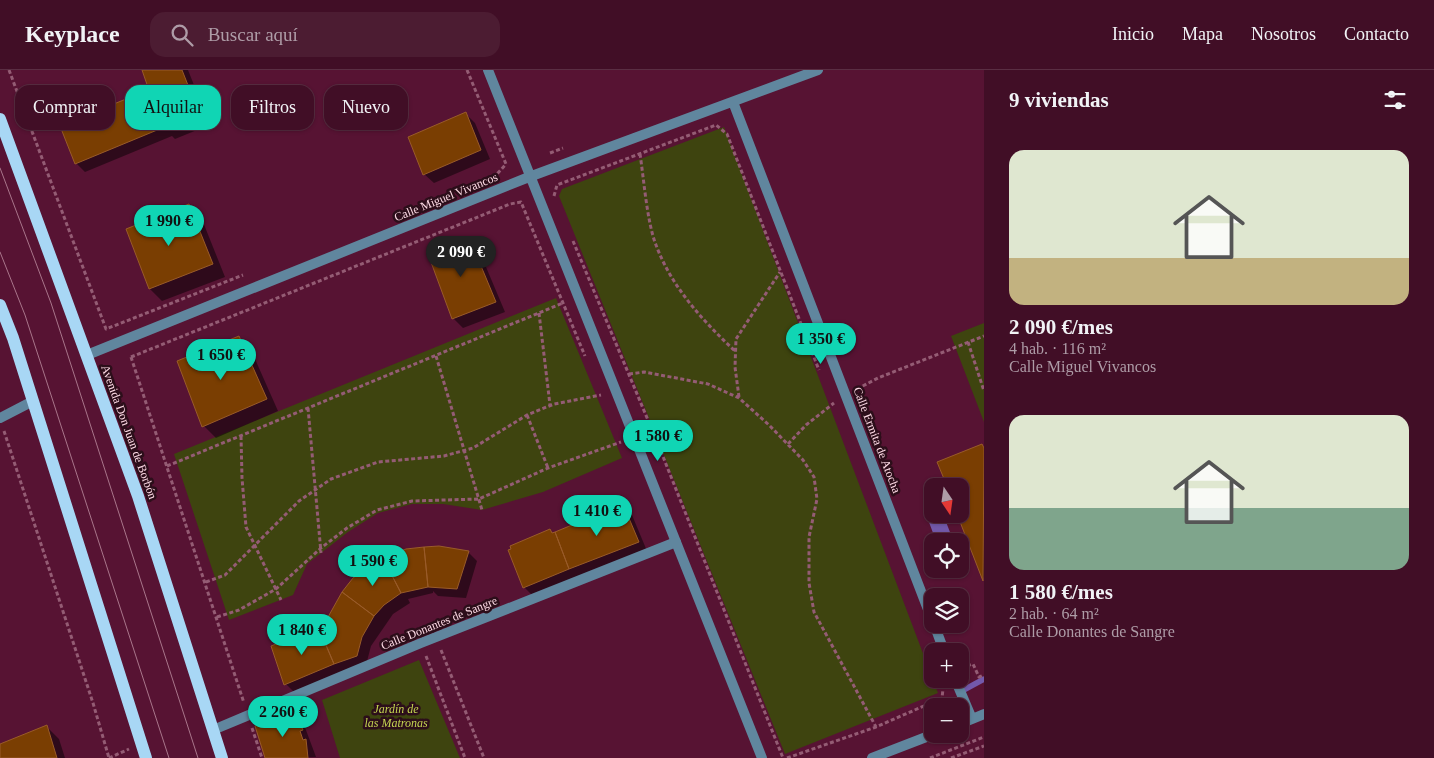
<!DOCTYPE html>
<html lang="es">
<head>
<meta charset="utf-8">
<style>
  :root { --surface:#410e26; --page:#4c1c32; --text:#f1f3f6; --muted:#ae9ca7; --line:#5a2e43; --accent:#10d5b4 }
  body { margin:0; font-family:"Times New Roman",serif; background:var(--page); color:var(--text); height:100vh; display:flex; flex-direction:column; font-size:19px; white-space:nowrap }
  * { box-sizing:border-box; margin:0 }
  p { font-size:16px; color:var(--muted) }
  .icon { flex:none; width:28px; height:28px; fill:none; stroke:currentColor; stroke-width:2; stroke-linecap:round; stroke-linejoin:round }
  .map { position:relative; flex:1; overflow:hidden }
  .drawer { display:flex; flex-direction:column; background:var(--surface); width:450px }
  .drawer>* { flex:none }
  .top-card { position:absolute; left:15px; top:15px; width:475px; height:45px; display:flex; gap:10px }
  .needle { width:32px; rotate:167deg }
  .tools { position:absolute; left:924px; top:408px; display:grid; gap:10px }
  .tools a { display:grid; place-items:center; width:45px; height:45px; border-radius:10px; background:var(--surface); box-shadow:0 1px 4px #0004,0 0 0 1px var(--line); font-size:25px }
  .price { position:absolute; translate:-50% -42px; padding:0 11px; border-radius:18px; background:var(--accent); color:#111; font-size:16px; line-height:32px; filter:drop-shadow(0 1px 2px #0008) }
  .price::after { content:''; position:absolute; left:50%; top:30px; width:15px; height:11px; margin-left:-8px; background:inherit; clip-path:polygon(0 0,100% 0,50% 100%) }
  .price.on { background:#222; color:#fff }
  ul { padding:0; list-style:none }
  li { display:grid; align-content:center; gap:10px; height:265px; padding:0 25px }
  li span { display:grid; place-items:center; height:155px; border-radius:15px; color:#555 }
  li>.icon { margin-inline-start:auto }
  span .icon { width:90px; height:90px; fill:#fffc; stroke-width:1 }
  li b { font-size:21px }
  h2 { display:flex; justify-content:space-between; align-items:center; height:60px; padding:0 25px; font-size:21px }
  .tag { padding:0 18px; border-radius:15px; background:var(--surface); box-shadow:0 1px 4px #0004,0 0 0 1px var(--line); font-size:18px; line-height:45px }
  .tag.on { background:var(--accent); color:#111 }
  header { display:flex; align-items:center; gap:30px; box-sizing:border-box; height:70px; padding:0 25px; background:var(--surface); border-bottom:1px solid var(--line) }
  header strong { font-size:24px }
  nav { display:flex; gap:28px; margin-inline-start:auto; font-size:18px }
  .search { width:350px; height:45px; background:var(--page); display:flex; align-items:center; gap:12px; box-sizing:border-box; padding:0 18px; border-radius:15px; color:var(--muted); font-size:19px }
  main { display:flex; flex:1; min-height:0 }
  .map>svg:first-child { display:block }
</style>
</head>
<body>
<header>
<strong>Keyplace</strong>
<div class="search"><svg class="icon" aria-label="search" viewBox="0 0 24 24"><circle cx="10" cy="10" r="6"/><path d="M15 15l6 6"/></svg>Buscar aquí</div>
<nav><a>Inicio</a><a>Mapa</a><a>Nosotros</a><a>Contacto</a></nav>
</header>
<main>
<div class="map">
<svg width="984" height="688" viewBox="0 0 984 688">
  <rect width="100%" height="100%" fill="#571333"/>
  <path fill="#3e440f" d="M724,57L938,623L785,684L559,126L562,119Z
    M556,228L622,388L543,422L482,440L443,434H412L378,443L348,462L307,494L293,525L229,550L174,384Z
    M984,253V352L951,266Z
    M419,590L460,688H340L322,630Z"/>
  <path fill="#7359ab" d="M932,432V444H943L953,470L936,471L923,436Z"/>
  <path fill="#0007" d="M142,0H188L206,45L193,50L197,60L175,69L172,66L85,102L76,93L148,22L151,25Z
    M466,44L475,53L490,89L434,113L424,104Z
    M189,135L201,147L225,207L162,231L150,219L127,160Z
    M469,169L478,178L505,242L463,258L453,248Z
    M239,267L251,280L278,341L216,368L204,356Z
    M982,375L984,377V509L959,444L960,416H948L939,392Z
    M623,436L632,445L647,481L533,526L524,517L513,480Z
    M468,482L477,491L466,528L438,526L433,521V523L408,529L410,533L393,544L371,576L366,595L295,623L286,614L272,577L324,557Z
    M293,643L303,652L316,687L267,688Z
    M47,657L59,669L65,688H0V675Z"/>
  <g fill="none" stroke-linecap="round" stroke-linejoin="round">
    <path stroke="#7359ab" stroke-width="5.5" d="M960,622L984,609"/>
  </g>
  <path fill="#7a3e02" stroke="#995b29" d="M142,0H182L195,33L182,37L186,48L162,58Z
    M148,20L162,58L75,94L60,56Z
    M466,42L481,80L423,105L408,67Z
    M189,134L213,194L149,219L126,159Z
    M469,167L496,232L452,249L428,184Z
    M239,266L267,329L202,357L177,291Z
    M982,374L984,378L983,511L957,444H960V416H947L937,392Z
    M623,434L639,472L569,499L555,462Z
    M550,459L552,463L555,462L569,499L523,518L508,480L511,479L510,476Z
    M439,476L469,481L457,519L428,517L424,477Z
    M424,477L428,517L401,523L383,488L406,479Z
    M383,488L401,523L384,535L374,546L342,522L353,508L370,495Z
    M342,522L374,546L362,567L357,586L334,594L319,558L323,556Z
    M318,557L334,594L284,615L271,576Z
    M294,641L303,660L300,661L303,670L306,669L308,688H265L255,656Z
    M47,655L57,688H0V674Z"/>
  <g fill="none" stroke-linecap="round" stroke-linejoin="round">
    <path stroke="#945c74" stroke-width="3" stroke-dasharray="4 2.5" stroke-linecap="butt" d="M9,0L106,259L243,205
      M467,0L506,94L497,104
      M550,83L563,78
      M640,84C644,110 647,152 656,175C672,218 703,251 736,282
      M554,126L557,115L716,55L727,64L819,300
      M573,171L658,374L783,688
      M539,243L550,335
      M968,272L984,321
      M436,286L482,440
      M131,287L510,134L521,132L585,286
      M131,287L244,633
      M629,304L644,302L708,314L739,328L769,355L803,390L814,407L817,429L809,467V513L814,542L876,657
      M857,319L878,308L984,266
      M739,327L735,297L736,269L780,202
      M308,338L321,483
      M527,345L548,398
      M4,361L93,633L109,688
      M241,366L242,408L246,457L281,530
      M788,374L806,355L834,333
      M167,396L563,233
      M206,512L225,505L299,431L331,409L378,392L444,386L473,378L527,345L554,334L601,325
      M217,547L239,540L276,519L321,478L347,458L377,440L412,431L479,429L548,398L621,372
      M441,580L484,688
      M426,586L465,688
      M961,598L973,594L979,607L984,605
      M252,658L262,688
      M109,688L129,679
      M787,688L876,657L942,628L943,619
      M930,688L984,667
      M951,688L984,676"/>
    <path stroke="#60869e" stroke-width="10" d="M213,660L421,573L676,472"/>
    <path stroke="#60869e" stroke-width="10" d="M488,0L762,688
      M733,32L932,550
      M87,285L529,107L818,0
      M0,348L33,331
      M934,554L944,581
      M955,609L972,649
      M960,654L984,644
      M872,688L934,664"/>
    <path stroke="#a8d7f5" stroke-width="12" d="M0,49L138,426L222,688
      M0,235L13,268L146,688"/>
    <path stroke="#a9768b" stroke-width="1" d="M0,98L51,233L198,688
      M0,182L25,245L169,688"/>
  </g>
  <g text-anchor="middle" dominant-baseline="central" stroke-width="5" stroke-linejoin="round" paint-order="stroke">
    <g font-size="12" fill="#fddae5" stroke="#2c0e1a">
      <text transform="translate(446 127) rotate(-22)">Calle Miguel Vivancos</text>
      <text transform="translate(129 362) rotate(70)">Avenida Don Juan de Borbón</text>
      <text transform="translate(877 370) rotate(69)">Calle Ermita de Atocha</text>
      <text transform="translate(439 553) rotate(-22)">Calle Donantes de Sangre</text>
    </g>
    <g font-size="12" font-style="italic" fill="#c4d551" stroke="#2c0e1a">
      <text x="396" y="639">Jardín de<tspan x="396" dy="14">las Matronas</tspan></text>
    </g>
  </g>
</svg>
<div class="tools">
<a><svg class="needle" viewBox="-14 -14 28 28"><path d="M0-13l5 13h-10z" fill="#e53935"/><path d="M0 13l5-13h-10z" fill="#ae9ca7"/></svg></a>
<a><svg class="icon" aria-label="locate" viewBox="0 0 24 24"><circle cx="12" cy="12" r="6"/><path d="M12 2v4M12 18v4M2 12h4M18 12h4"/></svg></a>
<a><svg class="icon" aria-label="layers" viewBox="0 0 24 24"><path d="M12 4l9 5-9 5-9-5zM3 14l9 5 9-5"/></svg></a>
<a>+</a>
<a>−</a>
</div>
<b class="price" style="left:169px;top:177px">1 990 €</b>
<b class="price on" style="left:461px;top:208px">2 090 €</b>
<b class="price" style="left:821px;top:295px">1 350 €</b>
<b class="price" style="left:221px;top:311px">1 650 €</b>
<b class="price" style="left:658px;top:392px">1 580 €</b>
<b class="price" style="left:597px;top:467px">1 410 €</b>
<b class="price" style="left:373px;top:517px">1 590 €</b>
<b class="price" style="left:302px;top:586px">1 840 €</b>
<b class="price" style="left:283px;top:668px">2 260 €</b>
<div class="top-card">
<a class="tag">Comprar</a>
<a class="tag on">Alquilar</a>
<a class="tag">Filtros</a>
<a class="tag">Nuevo</a>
</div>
</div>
<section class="drawer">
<h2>9 viviendas<svg class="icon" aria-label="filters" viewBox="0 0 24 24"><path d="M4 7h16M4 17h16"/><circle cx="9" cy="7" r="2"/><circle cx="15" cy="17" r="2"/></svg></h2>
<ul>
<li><span style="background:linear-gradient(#dfe7d0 70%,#c2b280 0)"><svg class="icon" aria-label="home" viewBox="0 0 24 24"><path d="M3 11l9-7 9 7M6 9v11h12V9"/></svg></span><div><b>2 090 €/mes</b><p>4 hab. · 116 m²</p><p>Calle Miguel Vivancos</p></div></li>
<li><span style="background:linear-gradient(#dfe7d0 60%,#7fa58c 0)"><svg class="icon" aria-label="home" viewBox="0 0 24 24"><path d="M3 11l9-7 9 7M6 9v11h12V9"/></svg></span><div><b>1 580 €/mes</b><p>2 hab. · 64 m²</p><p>Calle Donantes de Sangre</p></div></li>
</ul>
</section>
</main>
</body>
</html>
